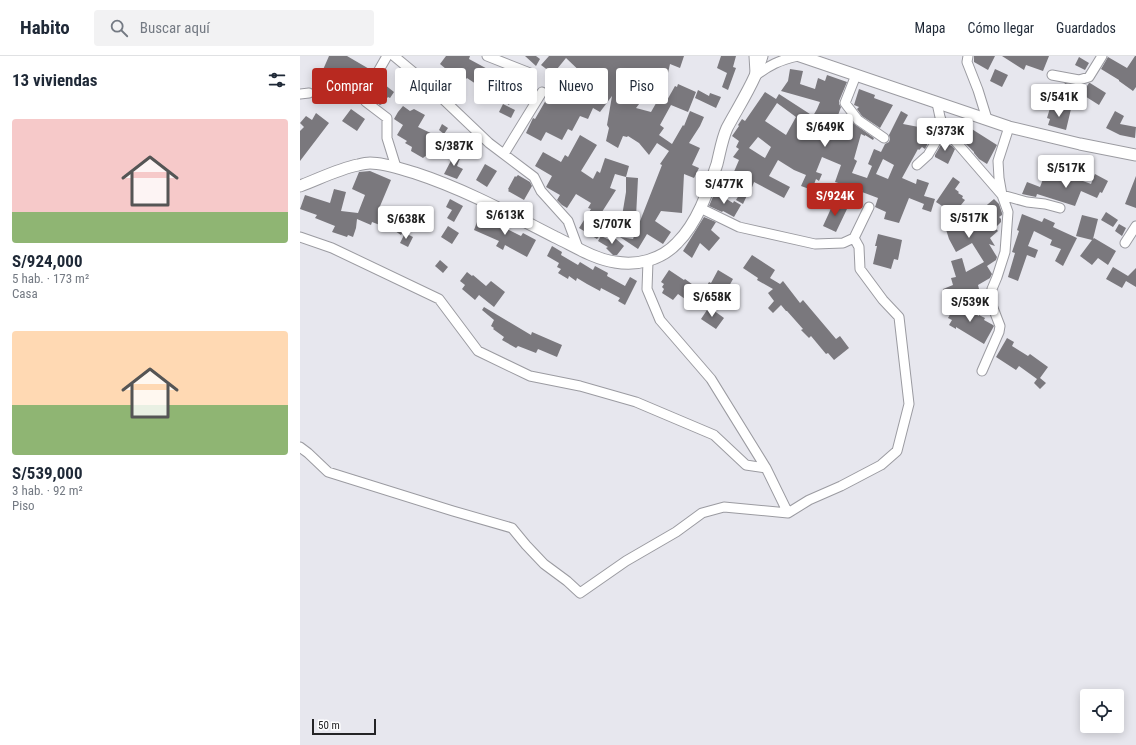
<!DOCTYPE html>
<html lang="es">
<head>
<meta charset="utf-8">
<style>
  :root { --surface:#fff; --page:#f2f2f3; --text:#1f2937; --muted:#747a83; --line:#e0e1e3; --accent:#b82920 }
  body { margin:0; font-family:"Roboto Condensed",sans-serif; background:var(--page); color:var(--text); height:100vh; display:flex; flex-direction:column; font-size:15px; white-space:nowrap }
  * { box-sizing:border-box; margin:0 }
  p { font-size:13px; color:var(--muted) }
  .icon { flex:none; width:22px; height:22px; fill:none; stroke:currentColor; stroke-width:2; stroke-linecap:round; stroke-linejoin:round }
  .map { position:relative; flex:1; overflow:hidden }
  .side { display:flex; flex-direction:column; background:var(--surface); width:300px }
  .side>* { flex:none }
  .hud { position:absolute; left:12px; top:12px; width:380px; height:36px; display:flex; gap:8px }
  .buttons { position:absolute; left:780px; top:633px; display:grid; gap:8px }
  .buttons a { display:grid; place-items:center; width:44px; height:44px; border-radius:4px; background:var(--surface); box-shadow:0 2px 10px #0003; font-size:20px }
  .scale { position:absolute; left:12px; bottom:10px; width:64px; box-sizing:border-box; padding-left:4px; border:2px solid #242426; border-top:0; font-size:11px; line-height:14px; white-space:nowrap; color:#242426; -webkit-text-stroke:3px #fff; paint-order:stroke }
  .price { position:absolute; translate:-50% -34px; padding:0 9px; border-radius:4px; background:#fff; color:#222; font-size:13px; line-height:26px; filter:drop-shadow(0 1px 2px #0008) }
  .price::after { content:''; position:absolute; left:50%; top:24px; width:12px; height:9px; margin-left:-6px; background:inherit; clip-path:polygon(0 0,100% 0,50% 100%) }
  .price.selected { background:var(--accent); color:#fff }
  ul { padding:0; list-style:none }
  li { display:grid; align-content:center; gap:8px; height:212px; padding:0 12px }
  li span { display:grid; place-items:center; height:124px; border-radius:4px; color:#555 }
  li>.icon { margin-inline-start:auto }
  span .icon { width:72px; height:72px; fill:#fffc; stroke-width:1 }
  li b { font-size:17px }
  h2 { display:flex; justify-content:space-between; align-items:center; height:48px; padding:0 12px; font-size:17px }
  .pill { padding:0 14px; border-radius:4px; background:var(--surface); box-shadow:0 2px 10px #0003; font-size:14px; line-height:36px }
  .pill.selected { background:var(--accent); color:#fff }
  header { display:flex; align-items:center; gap:24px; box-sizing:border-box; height:56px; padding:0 20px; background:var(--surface); border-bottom:1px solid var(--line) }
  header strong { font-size:19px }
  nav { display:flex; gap:22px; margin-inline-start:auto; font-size:14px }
  .search { width:280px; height:36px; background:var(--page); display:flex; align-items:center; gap:10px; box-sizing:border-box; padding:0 14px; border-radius:4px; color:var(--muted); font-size:15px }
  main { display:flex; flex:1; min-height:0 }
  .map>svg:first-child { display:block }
</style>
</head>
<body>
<header>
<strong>Habito</strong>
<div class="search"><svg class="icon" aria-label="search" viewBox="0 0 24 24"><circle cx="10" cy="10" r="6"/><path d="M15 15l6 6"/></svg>Buscar aquí</div>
<nav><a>Mapa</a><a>Cómo llegar</a><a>Guardados</a></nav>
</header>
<main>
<section class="side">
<h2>13 viviendas<svg class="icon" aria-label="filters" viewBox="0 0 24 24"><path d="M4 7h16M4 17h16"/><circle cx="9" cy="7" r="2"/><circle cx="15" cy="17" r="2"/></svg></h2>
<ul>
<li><span style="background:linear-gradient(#f6c9c9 75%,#8fb573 0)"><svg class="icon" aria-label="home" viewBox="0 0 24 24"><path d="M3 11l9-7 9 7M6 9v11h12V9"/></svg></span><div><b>S/924,000</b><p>5 hab. · 173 m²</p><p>Casa</p></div></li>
<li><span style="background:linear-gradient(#ffd9b3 60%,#8fb573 0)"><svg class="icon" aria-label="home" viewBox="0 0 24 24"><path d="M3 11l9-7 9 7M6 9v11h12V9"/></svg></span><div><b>S/539,000</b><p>3 hab. · 92 m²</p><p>Piso</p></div></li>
</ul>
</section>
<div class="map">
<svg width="836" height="689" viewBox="0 0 836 689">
  <rect width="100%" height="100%" fill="#e7e7ee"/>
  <path fill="#7a787d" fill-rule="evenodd" d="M29,0H47L71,14L69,17L70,18L58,39L57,43L40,35L37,39L23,36L29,17L22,16Z
    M146,0H170L169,3L193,16L182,32L167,22L166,23L158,18L154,23L144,16L146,13L140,8Z
    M225,0H236L240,3L236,10Z
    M249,0H384L380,12L370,8L368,17L363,16L353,39L343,43L336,52L351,56L359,42L366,46L375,30L377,31L378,28L396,36L388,56L371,49L360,69L364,72L359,79L372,88L383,69L384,70L390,55L404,61L400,70L389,87L400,92L392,109L399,112L394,122L384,118L382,157L361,155L355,165L371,176L363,188L347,178L338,193L320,181L333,183L362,109L360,108L369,95L357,87L349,99L339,87L328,80L327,81L323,80L318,92L306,85L309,72L307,69L312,40L300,56L293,52L288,63L280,60L272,75L268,73L262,84L246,76L241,85L226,77L233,62L235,63L250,37L266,46L276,29L280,31L287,22L266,2L253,18L241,9Z
    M421,0H436L433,11L436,12L428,34L422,31L427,17L417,12Z
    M674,0H695L688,14L674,6Z
    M702,0H749L743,15L726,9L724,14Z
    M835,0H836V31L833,35L819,25V24L801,13L808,1L827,12Z
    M779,1L789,7L785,14L775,9Z
    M490,13L503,15L500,28L515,33L518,22L525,25L527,19L547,26L539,45V48L541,51L536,65L548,70L549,66L553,67L574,82L573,84L565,79V80L561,78L554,103L557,105L552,117L567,122L572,110L568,108L574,93L581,96L585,88L589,86L590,83L589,79L601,55L608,59L603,68L624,72V76L629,77L627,89L625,93L622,91L619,94L618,93L602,122L616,128L617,123L629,127L624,140L635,143L631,156L622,153L624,148L609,142L599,167L584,163L586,156L575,151L578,142L562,136L563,134L548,129V130L535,126L541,109L522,101L516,116L522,118L519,125L516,123L512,134L501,130L506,119L494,114L478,104L469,120L490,131L484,142L454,126L451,134L450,133L443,148L436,144L444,131L430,125L439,104L433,101L439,93L436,91L439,85L432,80L439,70L438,69L442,63L445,65L465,36L476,43L479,38L513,60L517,53L520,46L481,35L488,25ZM477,47L496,61L486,79L465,65ZM458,81L471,91L465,102L449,92ZM583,103L594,109L588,123L576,118Z
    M695,13L708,19L702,31L690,25Z
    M206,16L217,21L222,22L221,26L223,30L217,33L209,49L203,45L204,44L197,40L207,25L202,23Z
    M105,21L110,27L101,36L96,31Z
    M80,25L94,36L90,42L88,41L82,48L80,49L70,42Z
    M765,27L779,30L785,33L789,27H790L806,37L799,49L780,37L777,43L761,35Z
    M559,33L575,39L574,42L593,49L580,72L562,60L557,53L559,51L554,49Z
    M398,34L409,40L410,37L421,41L416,52L395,42Z
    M203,48L215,54L211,62L199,56Z
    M103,50L110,55L114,53L125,59L118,71L139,81L133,90L128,93V98L123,102L111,95L112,91L105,87L107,85L97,79L103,69L94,63L98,56Z
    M759,50L771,53L766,74L748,69L750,63L747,62L750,52L758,54Z
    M51,53L65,63L57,75L42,65Z
    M815,55L824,60L820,68L836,71L835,82L820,79L806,72Z
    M16,57L29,67L0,105V75L4,71L0,67L6,60L12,64Z
    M142,68L148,72L144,78L139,74Z
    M667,70L697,89L687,108L679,103L674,97V96L665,87L668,82L662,77Z
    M280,79L297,89L281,115L293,123L297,115L300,117L305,102L329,110L326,121L315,118L310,132L316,134L300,159L309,167L297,183L279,172L291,153L288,152L291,147L276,138L267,152L262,149L257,144L260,139L246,131L252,120L235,110L243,96L261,106L265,99L268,101Z
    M645,82L648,86L647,88L652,90L655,93L648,108L635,101V99Z
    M165,86L179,94V97L175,101L162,92Z
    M155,97L161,100L157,110L163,113L157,123L144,118Z
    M185,108L197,115L187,131L176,124Z
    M70,115L91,124L78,155L98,163L99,162L108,168L101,179L86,169L85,171L72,166L71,169L57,163L56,172L53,181L48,179L47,181L32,176L35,170L15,162L17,159L0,153L5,139L30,147L34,133L46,136L41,155L58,157L65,139L52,133L59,116Z
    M745,118L765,125L767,119L791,128L795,118L808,125L802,137L800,136L797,142L781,135L775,150L737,138L736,141L722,138L727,126L740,131Z
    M218,119L230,126L232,130L224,144L208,135L209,134L208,133L215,120L216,121Z
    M836,120V152L825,148Z
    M326,121L338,122L336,161L322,160L326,136Z
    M653,121L660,126L655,133L659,136L658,137L663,140L662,142L665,144L661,149L675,159L694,143L699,148L702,157V159L699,161L701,163V166L695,172L698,175L690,182L695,190L689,188L697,201L696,204L687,210L692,218L690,222L678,229L679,233L669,236L670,241L657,245L661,237L645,242L643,233L653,229L651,222L656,221L651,205L662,202L666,216L684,206L672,187L656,196L649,183L642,161L653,157L636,146Z
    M415,136L433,147L434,145L441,149L434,161L423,155L422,156L409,150Z
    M150,143L163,150L154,166L147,162L152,154L146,151Z
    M534,146L547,153L536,176L523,170Z
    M806,156L818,164L813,171L801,164Z
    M180,158L196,165L195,167L221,180L223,177L236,184L227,201L205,189L203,194L196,190L199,185L174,174Z
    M722,158L742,166L744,162L755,167L753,171L777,182L763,210L755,205L761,193L750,189L752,184L734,175L728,190L738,194L735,202L727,199L718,225L708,221L715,197L712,196L719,175L717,174Z
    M782,159L798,163L793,183L794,182L816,195L808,209L798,202L792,209L780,200L792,184L776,180Z
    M404,161L416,166L411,174L420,182L409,195L400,187L392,202L383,195Z
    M819,168L826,172L822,180L815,175Z
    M148,170L159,177L152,188L141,181Z
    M105,177L113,181L108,191L100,187Z
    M578,178L602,184L598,204L594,203L591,213L573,208L577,190H575Z
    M301,180L312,185L315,182L324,190L317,199H313L306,192L308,191L298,185Z
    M252,190L262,196L261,199L278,209L280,206L293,214L295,210L308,217L307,220L325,230L330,221L337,225L325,249L318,245L320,242L301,232L300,235L287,228L277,222L276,225L269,220L268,223L258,217L261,213L257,211L259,207L247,200Z
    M452,199L475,214L470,222L480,228L483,225L500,247L503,244L536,283L540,280L549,292L534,304L528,297L526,298L511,280L509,282L501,274L503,273L487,255H486L481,249L473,257L468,252L474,245L468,237L473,233L457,224L458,222L443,212Z
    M140,204L148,211L143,217L135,210Z
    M813,211L828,220L836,212V231L826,225L822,232L806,223Z
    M369,214L384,224L385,223L400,234L393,245L387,241L385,243L378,238L373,244L362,237L364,233L362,231L364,228L361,226Z
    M418,214L433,223L422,243L405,233L409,226L411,227Z
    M167,216L172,220L173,219L186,230L191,225L205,236L194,251L179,239L175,244L162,233L165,229L160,225Z
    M657,246L667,251L666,253L679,260V259L685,262L684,264L693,269L694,270L684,288L656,271V273L649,269L652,264L648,262Z
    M184,251L231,279L232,276L262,289L257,301L238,293L236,297L218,290L216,292L202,284L204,281L193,273L194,272L191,270L194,264L182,254Z
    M409,251L424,262L416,273L401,263Z
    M707,282L714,286L712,290L728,300L730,298L748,311L740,322L746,327L740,333L734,327L737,323L719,310L716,314L696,301Z"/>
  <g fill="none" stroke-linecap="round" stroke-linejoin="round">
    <g stroke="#9b9ba1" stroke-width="11">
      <path id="minor" d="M87,0L63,42L66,46L87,62V82L96,111
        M94,0L124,25L189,87L234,121L241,135L268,165L278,192
        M187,0L230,17
        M454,0L455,17
        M668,0L667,6L678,34L687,63
        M556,19L545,47L558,64L584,82
        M752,19L779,24L789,21L802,0
        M454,21C469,9 480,4 498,0
        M0,38L9,37
        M637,47L640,61L644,72L702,139L727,146L745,148L760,152
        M204,98L242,36
        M617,109L628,99L644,72
        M400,152L439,171L515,188L543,187L554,182L569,151
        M0,181L32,192L139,243L178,295L230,320L280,330L336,346L414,379L446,409L466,412
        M825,187L836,170
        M348,205L347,233L360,264L411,323L466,412L488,457
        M682,315L699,276L700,270L690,244L692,233L697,221L705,196L708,156L702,139L699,122L698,105L709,71
        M0,391L8,397L28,416L153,455L212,472L226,489L244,508L267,525L280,537L326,505L376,476L402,457L424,451L488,457L509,444L541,430L581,409L597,395L609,348L599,261L583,244L560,213L559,191L554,182"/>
    </g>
    <g stroke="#9b9ba1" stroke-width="13">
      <path id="major" d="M500,0L709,71L780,88L836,99
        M0,130C19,123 38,113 58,109C62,108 66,107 70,107C85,107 101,113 115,117C164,133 210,158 255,181C274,190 294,203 315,206C337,210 361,204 377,187C398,166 408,135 417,108C420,96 422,83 427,72C436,55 447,38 455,20C457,14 460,7 462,0"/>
    </g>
    <use href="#minor" stroke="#fff" stroke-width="9"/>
    <use href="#major" stroke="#fff" stroke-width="11"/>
  </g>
</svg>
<div class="buttons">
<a><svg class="icon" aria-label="locate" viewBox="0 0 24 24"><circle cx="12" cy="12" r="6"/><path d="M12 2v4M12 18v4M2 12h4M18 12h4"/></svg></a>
</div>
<div class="scale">50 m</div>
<b class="price" style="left:759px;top:62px">S/541K</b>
<b class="price" style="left:525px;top:92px">S/649K</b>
<b class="price" style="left:645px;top:96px">S/373K</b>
<b class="price" style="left:154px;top:111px">S/387K</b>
<b class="price" style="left:766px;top:133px">S/517K</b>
<b class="price" style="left:424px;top:149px">S/477K</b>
<b class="price selected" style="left:535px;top:161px">S/924K</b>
<b class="price" style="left:205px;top:180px">S/613K</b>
<b class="price" style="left:669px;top:183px">S/517K</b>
<b class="price" style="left:106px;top:184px">S/638K</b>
<b class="price" style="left:312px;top:189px">S/707K</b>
<b class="price" style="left:412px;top:262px">S/658K</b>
<b class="price" style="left:670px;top:267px">S/539K</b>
<div class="hud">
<a class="pill selected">Comprar</a>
<a class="pill">Alquilar</a>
<a class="pill">Filtros</a>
<a class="pill">Nuevo</a>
<a class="pill">Piso</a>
</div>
</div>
</main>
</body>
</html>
